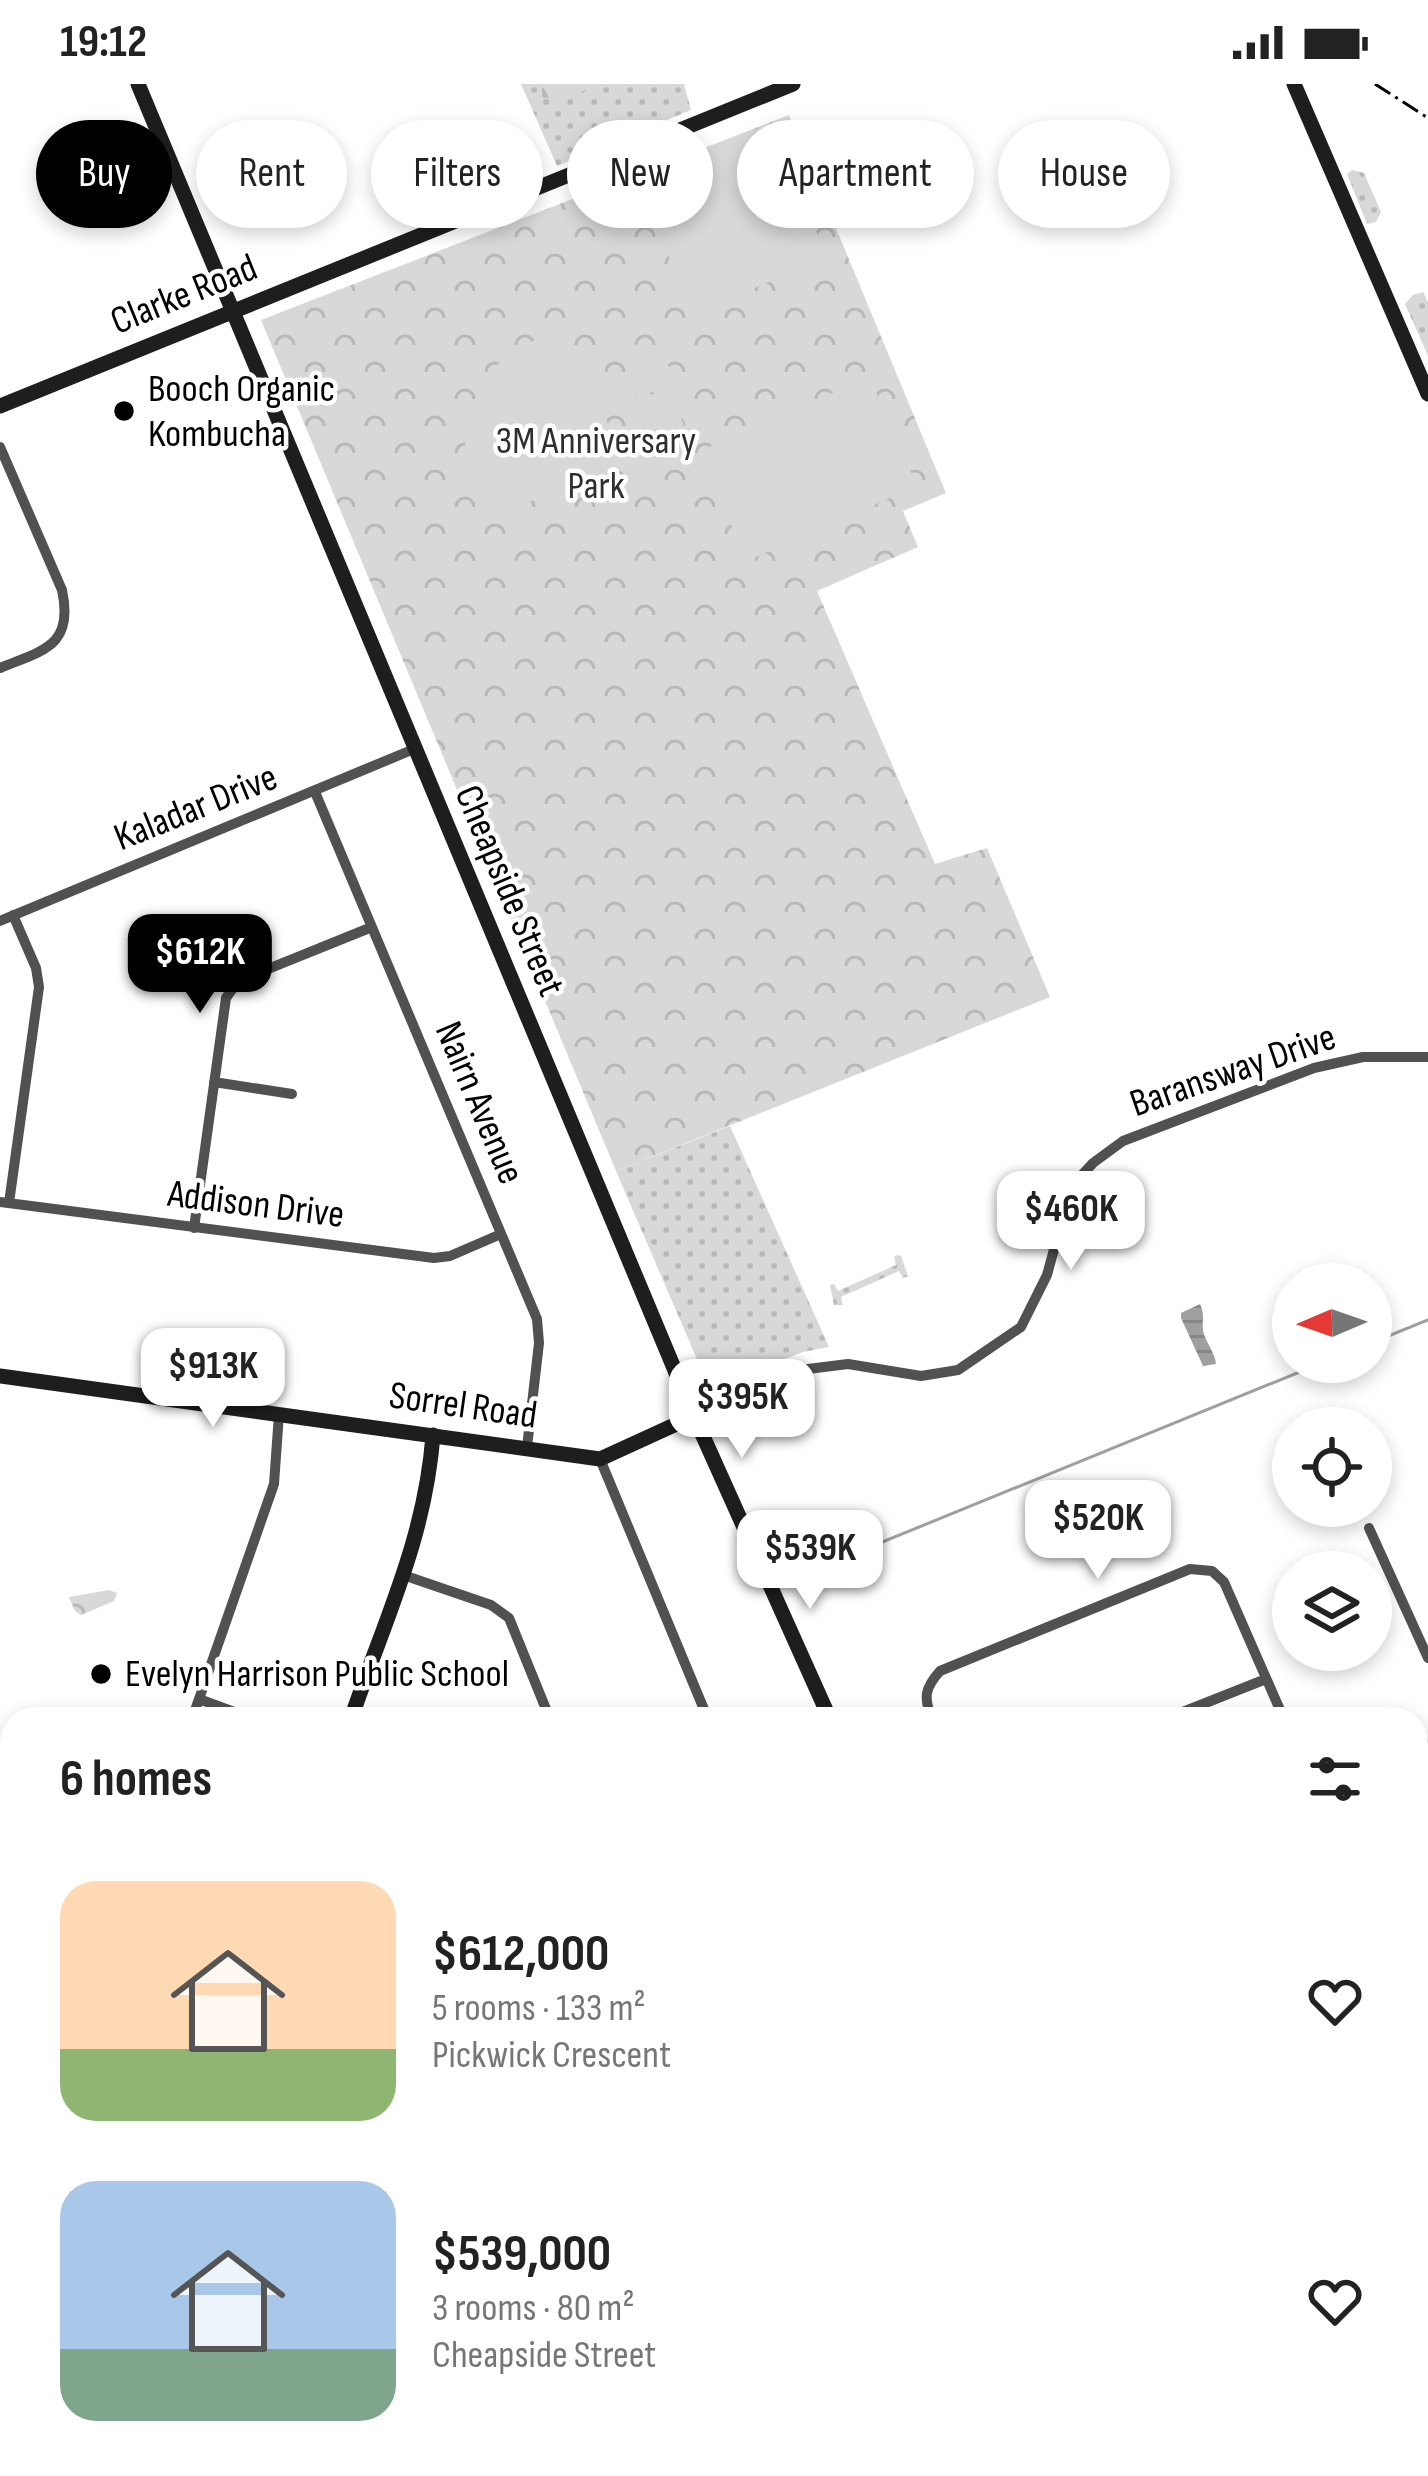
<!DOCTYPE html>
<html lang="en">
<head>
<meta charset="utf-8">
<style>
  :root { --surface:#fff; --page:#f6f6f6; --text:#222; --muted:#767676; --accent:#000 }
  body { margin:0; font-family:"Sofia Sans Condensed",sans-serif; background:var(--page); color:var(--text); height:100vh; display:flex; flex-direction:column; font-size:45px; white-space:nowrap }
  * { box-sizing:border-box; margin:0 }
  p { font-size:39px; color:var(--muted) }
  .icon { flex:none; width:66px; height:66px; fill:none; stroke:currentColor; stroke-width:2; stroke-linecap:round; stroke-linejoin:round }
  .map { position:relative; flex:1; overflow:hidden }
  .side { position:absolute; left:0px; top:1623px; width:1428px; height:771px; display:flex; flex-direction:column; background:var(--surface); border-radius:36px 36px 0 0; box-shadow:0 6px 18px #0003 }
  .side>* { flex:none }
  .banner { position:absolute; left:36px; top:36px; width:1356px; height:108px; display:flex; gap:24px }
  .needle { width:78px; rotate:268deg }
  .controls { position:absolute; left:1272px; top:1179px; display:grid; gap:24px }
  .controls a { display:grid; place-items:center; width:120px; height:120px; border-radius:50%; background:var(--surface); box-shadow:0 6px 18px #0003; font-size:60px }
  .price { position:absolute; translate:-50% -102px; padding:0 27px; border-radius:24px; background:#fff; color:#222; font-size:39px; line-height:78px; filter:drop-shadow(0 3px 6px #0008) }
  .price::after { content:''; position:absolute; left:50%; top:72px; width:36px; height:27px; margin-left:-18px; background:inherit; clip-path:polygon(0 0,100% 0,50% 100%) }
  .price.current { background:var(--accent); color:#fff }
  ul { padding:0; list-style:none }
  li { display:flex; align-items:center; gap:36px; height:300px; padding:0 60px }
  li span { display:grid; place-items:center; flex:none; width:336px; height:240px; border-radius:36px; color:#555 }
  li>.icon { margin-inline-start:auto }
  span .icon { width:144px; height:144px; fill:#fffc; stroke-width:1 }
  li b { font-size:51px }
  h2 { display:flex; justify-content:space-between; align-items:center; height:144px; padding:0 60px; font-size:51px }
  .chip { padding:0 42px; border-radius:54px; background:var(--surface); box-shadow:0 6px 18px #0003; font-size:42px; line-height:108px }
  .chip.current { background:var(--accent); color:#fff }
  .status { display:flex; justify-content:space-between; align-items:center; height:84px; padding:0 60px; background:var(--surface); direction:ltr }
  .status svg { height:33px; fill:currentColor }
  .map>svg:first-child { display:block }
</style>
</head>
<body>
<div class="status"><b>19:12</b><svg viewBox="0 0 49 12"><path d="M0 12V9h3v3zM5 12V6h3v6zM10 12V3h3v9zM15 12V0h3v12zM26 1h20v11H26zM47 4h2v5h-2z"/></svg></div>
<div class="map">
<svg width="1428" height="2392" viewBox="0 0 1428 2392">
  <defs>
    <pattern id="grass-dots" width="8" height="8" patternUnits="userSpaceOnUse" patternTransform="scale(3)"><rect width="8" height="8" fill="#d8d8d8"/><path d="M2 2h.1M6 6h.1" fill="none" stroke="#b8b8b8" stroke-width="1.8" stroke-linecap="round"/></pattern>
    <pattern id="forest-firs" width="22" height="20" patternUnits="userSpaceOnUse" patternTransform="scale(3)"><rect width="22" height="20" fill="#d8d8d8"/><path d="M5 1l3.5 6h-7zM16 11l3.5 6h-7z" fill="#b8b8b8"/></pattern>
    <pattern id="park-crowns" width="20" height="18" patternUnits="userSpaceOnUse" patternTransform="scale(3)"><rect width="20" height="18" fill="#d8d8d8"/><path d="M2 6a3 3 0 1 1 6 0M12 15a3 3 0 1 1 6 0" fill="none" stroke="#b8b8b8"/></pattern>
    <pattern id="water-rules" width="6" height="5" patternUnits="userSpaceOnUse" patternTransform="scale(3)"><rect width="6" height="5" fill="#9f9f9f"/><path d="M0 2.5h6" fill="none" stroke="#878787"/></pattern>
  </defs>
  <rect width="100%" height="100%" fill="#fff"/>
  <path fill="url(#grass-dots)" d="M521,0H684L691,26L557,82Z
    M1352,86L1364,89L1381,128L1376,138L1367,140L1347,90Z
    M1423,208L1428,218V272L1405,220L1413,211Z
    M730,1042L829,1263L803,1268L731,1295L703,1289L616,1087Z
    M897,1171L901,1172L908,1192L903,1194L899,1187L841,1213L843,1221H834L830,1201L834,1200L838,1207L896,1181L894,1173Z"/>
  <path fill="url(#forest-firs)" d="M541,0H589V2L577,12L543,14Z"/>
  <path fill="url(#park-crowns)" d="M789,31L946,409L903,427L918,463L817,507L935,780L987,764L1050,913L616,1087L261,236Z
    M109,1506L117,1509L114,1517L81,1531L75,1527L69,1513Z"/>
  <path fill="#d8d8d8" d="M771,45L824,165L821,176L691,231C649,177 666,82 734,53C745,49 759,48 771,45Z
    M568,249L621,369L617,380L488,436C446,382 463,286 531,258C542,253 556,252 568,249Z
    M667,278L675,298L626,319L617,299Z
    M869,293L917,402L747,477L699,367Z
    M668,304L675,319L641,333L634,318Z
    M677,325L684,341L650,355L643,339Z
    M1418,2342L1428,2363V2392H1356L1362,2382H1416Z"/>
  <path fill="url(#water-rules)" d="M1200,1220C1205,1231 1202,1235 1203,1246C1205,1258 1215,1268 1216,1280L1203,1282L1181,1234V1229Z"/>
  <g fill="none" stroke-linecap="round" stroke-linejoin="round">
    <path stroke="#9f9f9f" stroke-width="3" d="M1371,1259L1428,1236
      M821,1483L1324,1278"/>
    <path stroke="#515151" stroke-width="10" d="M0,363L62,506C74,562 44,566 0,584
      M315,708L537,1235L539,1259L527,1363
      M0,837L414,665
      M214,998L292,1010
      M0,1118L434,1174L450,1172L501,1150
      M9,1119L39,903L36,884L13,831
      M194,1144L226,914L238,897L372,843
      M694,1332L808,1285L848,1280L921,1292L958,1286L1021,1243L1047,1191L1071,1103L1093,1079L1123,1057L1314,984L1363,973H1428
      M600,1375L708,1635
      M1369,1444L1428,1574
      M406,1492L491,1521L509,1534L550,1635
      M199,1615L253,1635
      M192,1635L274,1400L279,1330
      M932,1635C923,1613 925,1604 940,1587L1190,1485L1212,1487L1224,1498L1284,1635
      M1165,1635L1266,1595
      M1416,1667L1428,1661
      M1416,1815L1428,1821
      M0,1872L12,1867
      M0,2034L12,2029
      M0,2111L12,2140
      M189,2382L191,2392
      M340,2382L344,2392
      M659,2382L663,2392
      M0,2390L12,2379
      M832,2392L856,2382"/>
    <path stroke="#1e1e1e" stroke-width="15" d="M138,0L694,1332L830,1635
      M1294,0L1428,310
      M0,322L793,0
      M0,1292L600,1375L694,1332
      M351,1635C384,1537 425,1456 433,1351
      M1416,2013L1428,1927
      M500,2382L504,2392
      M1162,2382L1167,2392
      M1115,2392L1140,2382"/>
    <path stroke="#000" stroke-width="3" stroke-dasharray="18 6 3 6" stroke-linecap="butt" d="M1375,0L1428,34"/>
  </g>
  <g fill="#000" stroke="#fff" stroke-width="4.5">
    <circle cx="124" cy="327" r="12"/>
    <circle cx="101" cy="1590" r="12"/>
  </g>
  <g text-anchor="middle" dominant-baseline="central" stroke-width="9" stroke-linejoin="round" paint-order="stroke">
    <g font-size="39" fill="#000" stroke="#fff">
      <text transform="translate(184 211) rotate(-22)">Clarke Road</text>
      <text transform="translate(196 724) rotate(-22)">Kaladar Drive</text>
      <text transform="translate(509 807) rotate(67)">Cheapside Street</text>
      <text transform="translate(1233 987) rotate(-19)">Baransway Drive</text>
      <text transform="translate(479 1019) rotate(67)">Nairn Avenue</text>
      <text transform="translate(256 1121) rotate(7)">Addison Drive</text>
      <text transform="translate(463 1322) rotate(8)">Sorrel Road</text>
    </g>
    <g font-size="39" fill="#000" stroke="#fff" text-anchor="start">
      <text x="148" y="305">Booch Organic<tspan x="148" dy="45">Kombucha</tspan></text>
      <text x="125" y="1590">Evelyn Harrison Public School</text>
    </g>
    <g font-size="39" fill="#2f2f2f" stroke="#fff">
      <text x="596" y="357">3M Anniversary<tspan x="596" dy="45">Park</tspan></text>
    </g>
  </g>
</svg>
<div class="controls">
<a><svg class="needle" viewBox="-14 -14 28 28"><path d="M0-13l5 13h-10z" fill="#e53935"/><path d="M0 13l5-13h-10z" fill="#767676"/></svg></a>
<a><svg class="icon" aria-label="locate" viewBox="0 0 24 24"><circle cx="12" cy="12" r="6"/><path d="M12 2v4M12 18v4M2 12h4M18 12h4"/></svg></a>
<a><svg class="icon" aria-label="layers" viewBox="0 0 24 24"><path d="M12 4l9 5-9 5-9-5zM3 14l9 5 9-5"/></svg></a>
</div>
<b class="price current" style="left:200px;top:932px">$612K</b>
<b class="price" style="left:1071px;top:1189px">$460K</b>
<b class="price" style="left:213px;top:1346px">$913K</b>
<b class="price" style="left:742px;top:1377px">$395K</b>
<b class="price" style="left:1098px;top:1498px">$520K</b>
<b class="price" style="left:810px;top:1528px">$539K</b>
<div class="banner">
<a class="chip current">Buy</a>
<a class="chip">Rent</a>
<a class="chip">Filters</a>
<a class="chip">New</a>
<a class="chip">Apartment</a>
<a class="chip">House</a>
</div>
<section class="side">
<h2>6 homes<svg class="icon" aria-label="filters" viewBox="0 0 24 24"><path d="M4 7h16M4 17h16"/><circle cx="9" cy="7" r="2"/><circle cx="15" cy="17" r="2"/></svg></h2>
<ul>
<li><span style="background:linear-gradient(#ffd9b3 70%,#8fb573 0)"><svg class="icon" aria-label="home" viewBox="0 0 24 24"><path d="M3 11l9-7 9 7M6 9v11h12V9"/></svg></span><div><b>$612,000</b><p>5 rooms · 133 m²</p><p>Pickwick Crescent</p></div><svg class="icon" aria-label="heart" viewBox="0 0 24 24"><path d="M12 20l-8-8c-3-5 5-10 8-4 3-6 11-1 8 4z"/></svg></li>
<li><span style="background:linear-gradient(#a9c7e8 70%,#7fa58c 0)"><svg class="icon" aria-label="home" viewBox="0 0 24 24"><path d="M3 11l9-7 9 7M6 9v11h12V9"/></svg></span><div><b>$539,000</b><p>3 rooms · 80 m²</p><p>Cheapside Street</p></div><svg class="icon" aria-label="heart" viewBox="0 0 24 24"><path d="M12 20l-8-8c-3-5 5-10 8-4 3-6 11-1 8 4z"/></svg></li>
</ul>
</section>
</div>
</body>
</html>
